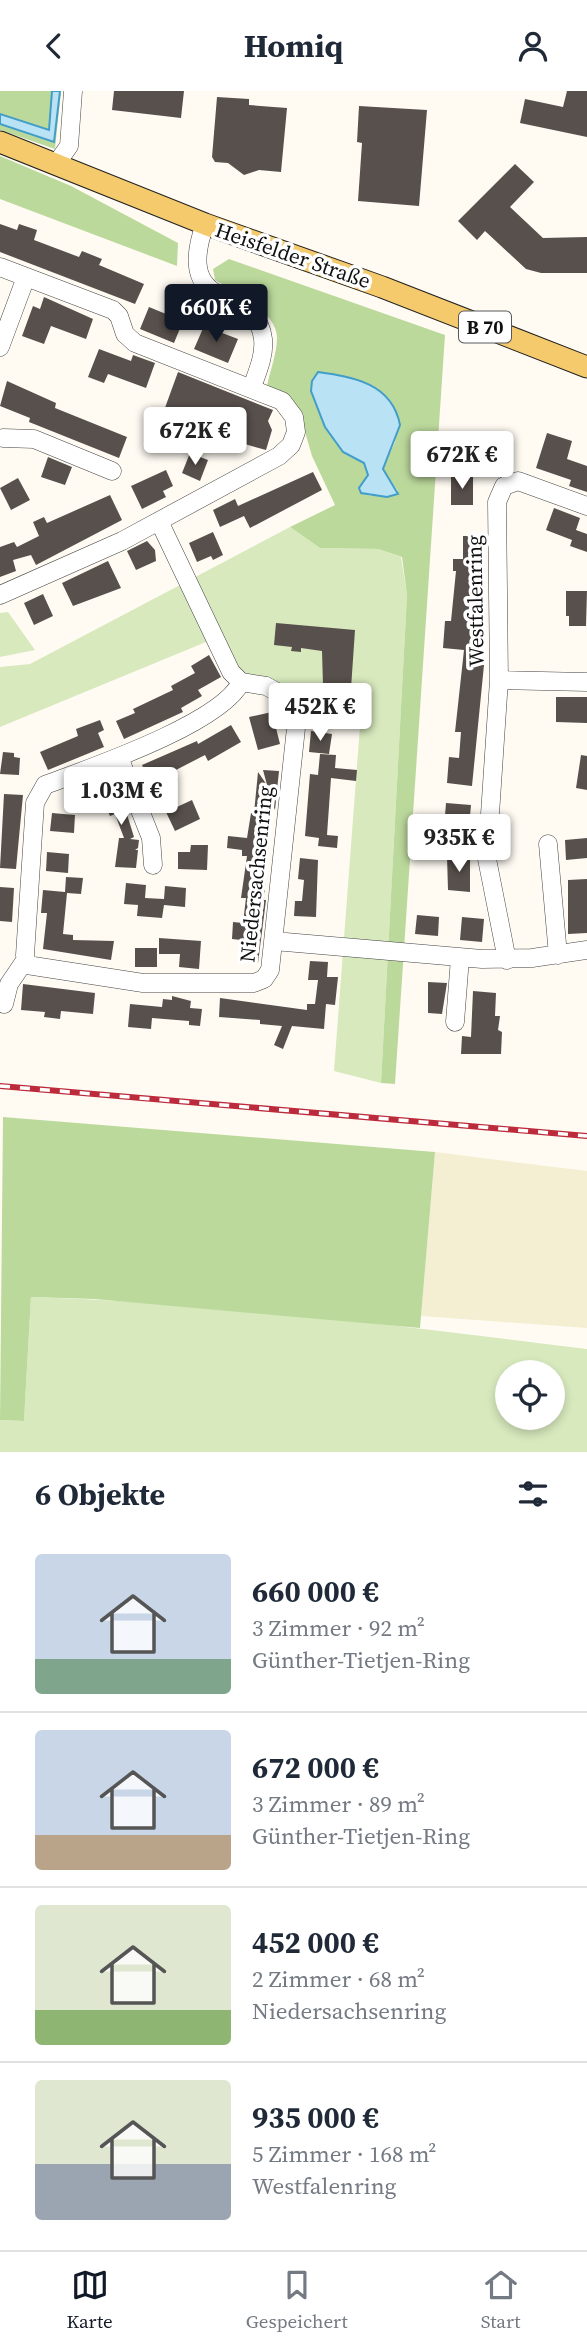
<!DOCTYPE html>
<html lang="de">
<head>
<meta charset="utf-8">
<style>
  :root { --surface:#fff; --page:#f2f2f3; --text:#1f2937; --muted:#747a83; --line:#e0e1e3; --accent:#111827 }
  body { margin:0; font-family:"Source Serif 4",serif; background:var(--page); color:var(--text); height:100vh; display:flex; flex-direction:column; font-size:26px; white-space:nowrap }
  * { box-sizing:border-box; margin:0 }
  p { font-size:23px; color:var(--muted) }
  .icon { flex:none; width:38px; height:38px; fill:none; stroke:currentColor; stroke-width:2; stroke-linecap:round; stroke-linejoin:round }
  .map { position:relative; height:1361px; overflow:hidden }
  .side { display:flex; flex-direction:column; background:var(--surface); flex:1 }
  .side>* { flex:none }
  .controls { position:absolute; left:495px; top:1269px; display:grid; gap:14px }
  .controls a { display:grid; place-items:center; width:70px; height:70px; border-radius:50%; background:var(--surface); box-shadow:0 4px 10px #0003; font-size:35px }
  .price { position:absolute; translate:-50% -60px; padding:0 16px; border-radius:7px; background:#fff; color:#222; font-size:23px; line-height:46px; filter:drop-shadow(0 2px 4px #0008) }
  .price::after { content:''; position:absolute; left:50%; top:42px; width:21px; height:16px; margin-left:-10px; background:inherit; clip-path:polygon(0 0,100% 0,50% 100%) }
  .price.on { background:var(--accent); color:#fff }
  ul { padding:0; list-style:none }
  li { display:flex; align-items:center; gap:21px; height:175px; padding:0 35px }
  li+li { border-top:2px solid var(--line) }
  li span { display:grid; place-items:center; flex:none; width:196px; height:140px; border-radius:7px; color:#555 }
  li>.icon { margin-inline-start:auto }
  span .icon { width:84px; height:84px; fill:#fffc; stroke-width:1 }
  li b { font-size:30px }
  h2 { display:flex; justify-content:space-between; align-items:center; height:84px; padding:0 35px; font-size:30px }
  header { display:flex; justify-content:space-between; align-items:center; height:91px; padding:0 35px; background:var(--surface); font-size:32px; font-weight:700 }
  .menu { display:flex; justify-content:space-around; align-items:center; height:98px; border-top:2px solid var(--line); background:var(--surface); font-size:19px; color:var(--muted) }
  .menu a { display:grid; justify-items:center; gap:4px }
  .menu .on { color:var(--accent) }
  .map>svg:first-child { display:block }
</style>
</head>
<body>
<header><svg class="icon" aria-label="back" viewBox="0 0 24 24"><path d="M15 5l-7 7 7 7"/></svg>Homiq<svg class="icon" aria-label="person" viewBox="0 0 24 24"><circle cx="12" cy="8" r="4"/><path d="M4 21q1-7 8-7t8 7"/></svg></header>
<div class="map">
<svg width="587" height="1361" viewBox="0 0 587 1361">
  <rect width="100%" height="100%" fill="#fffbf3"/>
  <path fill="#f4efd3" d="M435,1061L587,1080V1237L421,1225Z"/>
  <path fill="#d7e9bd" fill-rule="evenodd" d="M290,436L320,457L378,458L401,466L407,504L381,992L334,980L360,635L302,629L283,596L228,584L206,551L0,636V576L30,573Z
    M8,521L35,559L0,566V522Z
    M31,1206C216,1212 403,1235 587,1258V1361H0V1329L24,1330ZM508,1281H553V1326H508Z"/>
  <path fill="#bcd99c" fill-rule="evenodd" d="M0,0H61L55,58L0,39Z
    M0,65L71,95L178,152L177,175L0,108Z
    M229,168L445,244L395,993L381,992L407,504L402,466L378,458L320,457L290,436L335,414L312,365L298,317L267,295C270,280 277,262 277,247C277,220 234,201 215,189L213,178ZM322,281L375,296L390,309L398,325L395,351L383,378L398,400L387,406L366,404L362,392L368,384L364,372C331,350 326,338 311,300Z
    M3,1026L435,1061L420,1237L94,1208L31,1206L24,1330L0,1329Z"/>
  <path fill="#b9e2f4" stroke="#429dc9" stroke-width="2" d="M52,0H60L54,51L0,33V23L49,39Z
    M318,281C353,286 392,292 400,334L383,378L398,403L387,406L361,402L359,397L368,384L364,372L343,361L325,336L311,300L312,290Z"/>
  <path fill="#58504c" d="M114,0H184L181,27L112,19Z
    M567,0H587V46L520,32L525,8L563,16Z
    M217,6L249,8V14L287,17L281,81L259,79L244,84L228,72L215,71L212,66Z
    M359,15L427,19L419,115L358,110L362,52L357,51Z
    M515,73L534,91L510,116L543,147L587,146V182H541L526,178L485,140L477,149L458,130Z
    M0,133L17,139L19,133L37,139L34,149L79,166L82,160L102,168L99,174L144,193L135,213L0,161Z
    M44,206L93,228L86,248L51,235L44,253L22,245L33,215L40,218Z
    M149,216L183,230L174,252L140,238Z
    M204,235L238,248L228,272L194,258Z
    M99,258L131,270L133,264L155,272L146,297L108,283L104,292L88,286Z
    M178,281L273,319L268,330L272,339L266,359L234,350L235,347L213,339L217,329L188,319L183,332L162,325Z
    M7,290L56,312L55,317L127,346L119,367L29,331L30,327L0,315Z
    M476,340L478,365L459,366L458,341Z
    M547,342L572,350L567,368L587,375V401L569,395L571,389L536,377Z
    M190,362L208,369L200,390L182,382Z
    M48,366L72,376L65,394L41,386Z
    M166,379L173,395L163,400L166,406L142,418L131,395Z
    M313,381L322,399L250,437L244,425L220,436L213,419L235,408L238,415Z
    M451,385L473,386V414H451Z
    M18,387L30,409L11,419L0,397Z
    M110,404L122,429L36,474L31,464L13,469L16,480L0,486V456L14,451L17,456L39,445L33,431L44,426L47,432Z
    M554,417L580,427L576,439L587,443V461L570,455L572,449L546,439Z
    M213,441L223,464L213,469L211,465L197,471L189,452Z
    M463,445H482V468H471V486L483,487L475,573L484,574L472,695L447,692L449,666L459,667L461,641H455L464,559L443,557L445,530H451L456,480H453V468H463Z
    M147,450L155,459L156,470L136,479L127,460Z
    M108,470L121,497L73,515L62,492Z
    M566,500H587L586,535H569V525H566Z
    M43,503L53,525L34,534L24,512Z
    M276,532L355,539L350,612L328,611L326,595L323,594L322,560L301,557V561L291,560L292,556L274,554Z
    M209,564L221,586L198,599L202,605L181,617L183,621L124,648L116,630L135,622L133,618L173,599L171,595L195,582L191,575Z
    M556,606H587V632L556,631Z
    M272,621L280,653L258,659L249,626Z
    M100,629L104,639L98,642L104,656L48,679L40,661L78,645L76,638Z
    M231,634L241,651L208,670L205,664L174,680L178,689L169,693L166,687L151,693L142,674L197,650L198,653Z
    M311,640L332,643L329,663L309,661Z
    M3,661L14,662V666L20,667L19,684L0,683Z
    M320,663L336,664L335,677L357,679L356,690L331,687L327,744L338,745L337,757L318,755L319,747L305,745L310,683L318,684Z
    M581,664L587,665V699L576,697Z
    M263,679L279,680L275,719L272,711L264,809H266L258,872L239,871L241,849L232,848L233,831L243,832L246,807H241L247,765H242V759L227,757L228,745L247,747L251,722H254L258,681L267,694Z
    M117,691L134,746L130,748L139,749L138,757L135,759H138L136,777L115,776L119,747H124L115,723L110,725L99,698Z
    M4,703L23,704L16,778L0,777Z
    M192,709L200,728L175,740L166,721Z
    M446,712L471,714L468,747L451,745V737H444Z
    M52,722L75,724L74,742L50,740Z
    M587,747V767L566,769L565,749Z
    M191,754H208L207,779L178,778V761H190Z
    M47,761L69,763L68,782L46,780Z
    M447,765L470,767V801L448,799Z
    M300,767L318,769L316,826L294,825L295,810H302L304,789L298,788Z
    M66,786L83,787L81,803L67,802L63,843L73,844V849L114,850L111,869L43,858L47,822H41L43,799L65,801Z
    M587,788V842L568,843V789Z
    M126,792L146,794L145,807L164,808L165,795L186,797L185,816L164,814L162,827L137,825L138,814L124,813Z
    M0,796L14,797L12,831L0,830Z
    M417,824L439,826L438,845L415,843Z
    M462,826L484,828L482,851L460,849Z
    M159,847L201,850L199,878L179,876L180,863H159Z
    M135,857H157V876H135Z
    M310,870L328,871L327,886H338L335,914L326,913L324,938L292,935L283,958L274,954L282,935L260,933V929L219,926L220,907L307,919V913H315L318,889H308Z
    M428,891L447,892L442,923L428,922Z
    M23,893L95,902L93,923L61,920L60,928L44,926L45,921L21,919Z
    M473,900L496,902L495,925H500L498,939L502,941L501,963H461L462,945L471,946Z
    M172,905L191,910L190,917L202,918L200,935L189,934V930L152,927L151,938L128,936L130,913L162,916L163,908L172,909Z"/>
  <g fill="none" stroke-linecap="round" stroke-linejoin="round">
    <g stroke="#434343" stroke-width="19">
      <path id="minor" d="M56,73L69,55L73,0
        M205,133C172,226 257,192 263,248C265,264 257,282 252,296
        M0,176L113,219L119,225L125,243L135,252L282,310L294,326L296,341L291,354L279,365L122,450L0,504
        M0,256L26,186
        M3,347L34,348L112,380
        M159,430L231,581L241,591L266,595L277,601L296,637L270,879L264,888L254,892H143L27,874L25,864L35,712L45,694C90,677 222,632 241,591
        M499,589L587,591
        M119,666L151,747L153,774
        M548,753L558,864
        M274,850L482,868L532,867L587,859
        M507,869L487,768L499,589L497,411L504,395L518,390L587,415
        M4,913L9,893L26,868
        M455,931L460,867"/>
    </g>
    <g stroke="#212121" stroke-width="23">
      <path id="major" d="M0,51L205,133L382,196L587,276"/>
    </g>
    <use href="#minor" stroke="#fff" stroke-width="18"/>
    <use href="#major" stroke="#f4ca6d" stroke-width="21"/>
    <g stroke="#bc2b3c" stroke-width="6">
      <path id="rail" d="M0,995L587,1045"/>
    </g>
    <use href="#rail" stroke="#fff" stroke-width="3.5" stroke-dasharray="10" stroke-linecap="butt"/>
  </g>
  <g text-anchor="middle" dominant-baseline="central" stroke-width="7" stroke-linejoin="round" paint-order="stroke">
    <rect fill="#fff" stroke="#585858" stroke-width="2" x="459" y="220.5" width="52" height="31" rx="5"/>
    <g font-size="19" font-weight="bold" fill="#101010">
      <text x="485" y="236">B 70</text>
    </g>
    <g font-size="21" fill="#101010" stroke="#fff">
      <text transform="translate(293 164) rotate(19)">Heisfelder Straße</text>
      <text transform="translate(475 510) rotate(-91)">Westfalenring</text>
      <text transform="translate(256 783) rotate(-84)">Niedersachsenring</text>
    </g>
  </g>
</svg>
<div class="controls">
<a><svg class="icon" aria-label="locate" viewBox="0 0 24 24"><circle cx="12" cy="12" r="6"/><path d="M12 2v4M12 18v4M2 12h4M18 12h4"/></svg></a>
</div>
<b class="price on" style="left:216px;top:253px">660K €</b>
<b class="price" style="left:195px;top:376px">672K €</b>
<b class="price" style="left:462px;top:400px">672K €</b>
<b class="price" style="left:320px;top:652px">452K €</b>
<b class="price" style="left:121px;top:736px">1.03M €</b>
<b class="price" style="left:459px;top:783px">935K €</b>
</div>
<section class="side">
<h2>6 Objekte<svg class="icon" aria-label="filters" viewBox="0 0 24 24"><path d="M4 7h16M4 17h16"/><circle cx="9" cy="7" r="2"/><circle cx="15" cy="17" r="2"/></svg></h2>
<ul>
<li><span style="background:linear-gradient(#c9d6e8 75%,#7fa58c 0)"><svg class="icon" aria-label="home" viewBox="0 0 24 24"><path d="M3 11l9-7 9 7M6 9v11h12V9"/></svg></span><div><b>660 000 €</b><p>3 Zimmer · 92 m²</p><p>Günther-Tietjen-Ring</p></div></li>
<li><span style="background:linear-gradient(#c9d6e8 75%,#b9a48a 0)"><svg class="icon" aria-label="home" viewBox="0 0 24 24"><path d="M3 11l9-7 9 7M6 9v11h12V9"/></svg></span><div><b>672 000 €</b><p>3 Zimmer · 89 m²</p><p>Günther-Tietjen-Ring</p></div></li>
<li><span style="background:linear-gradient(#dfe7d0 75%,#8fb573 0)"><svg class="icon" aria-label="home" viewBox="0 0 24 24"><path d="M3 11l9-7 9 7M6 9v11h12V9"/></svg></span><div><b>452 000 €</b><p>2 Zimmer · 68 m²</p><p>Niedersachsenring</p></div></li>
<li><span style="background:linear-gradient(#dfe7d0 60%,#9aa5b1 0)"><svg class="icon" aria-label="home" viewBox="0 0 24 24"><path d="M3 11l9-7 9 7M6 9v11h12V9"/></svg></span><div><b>935 000 €</b><p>5 Zimmer · 168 m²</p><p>Westfalenring</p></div></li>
</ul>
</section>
<nav class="menu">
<a class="on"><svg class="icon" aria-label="map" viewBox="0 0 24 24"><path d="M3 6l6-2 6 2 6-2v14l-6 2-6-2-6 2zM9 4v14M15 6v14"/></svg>Karte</a>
<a><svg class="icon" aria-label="saved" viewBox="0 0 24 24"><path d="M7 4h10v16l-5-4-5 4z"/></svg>Gespeichert</a>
<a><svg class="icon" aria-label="home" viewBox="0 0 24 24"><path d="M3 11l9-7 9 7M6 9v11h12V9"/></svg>Start</a>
</nav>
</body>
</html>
